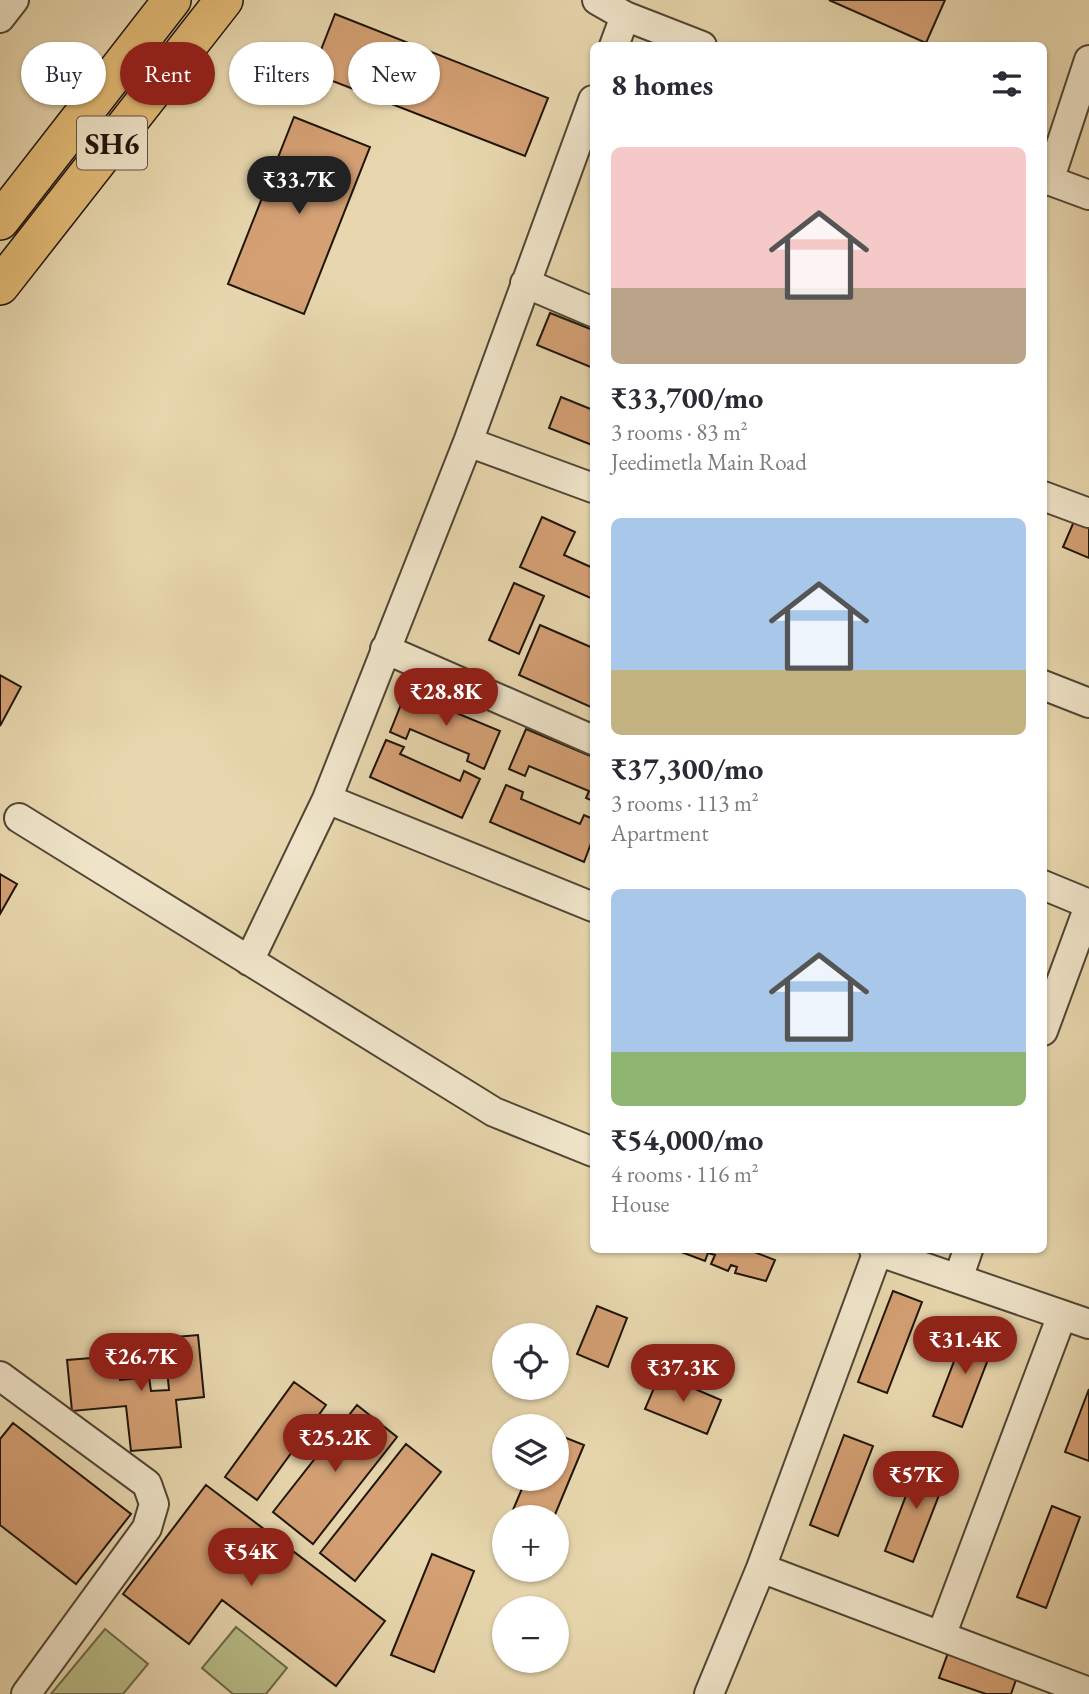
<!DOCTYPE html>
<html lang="en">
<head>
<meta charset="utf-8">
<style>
  :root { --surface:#fff; --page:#f7f7f7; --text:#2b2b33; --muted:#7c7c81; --accent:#8f2418 }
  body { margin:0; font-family:"EB Garamond",serif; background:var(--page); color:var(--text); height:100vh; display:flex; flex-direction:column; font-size:26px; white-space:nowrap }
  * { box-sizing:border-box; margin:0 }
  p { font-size:23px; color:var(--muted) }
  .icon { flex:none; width:38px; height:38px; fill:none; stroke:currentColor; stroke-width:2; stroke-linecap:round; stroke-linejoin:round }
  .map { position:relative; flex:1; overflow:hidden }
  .sheet { position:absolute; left:590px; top:42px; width:457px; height:1211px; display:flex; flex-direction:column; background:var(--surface); border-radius:10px; box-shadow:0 2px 5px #0004 }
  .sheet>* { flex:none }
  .guide { position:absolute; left:21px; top:42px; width:464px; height:63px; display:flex; gap:14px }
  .buttons { position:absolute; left:492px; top:1323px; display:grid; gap:14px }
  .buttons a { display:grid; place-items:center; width:77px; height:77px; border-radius:50%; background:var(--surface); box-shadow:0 2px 5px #0004; font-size:35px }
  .price { position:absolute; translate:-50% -60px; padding:0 16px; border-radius:24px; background:var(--accent); color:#fff; font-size:23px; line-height:46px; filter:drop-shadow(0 2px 4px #0008) }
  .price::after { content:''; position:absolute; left:50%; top:42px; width:21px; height:16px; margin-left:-10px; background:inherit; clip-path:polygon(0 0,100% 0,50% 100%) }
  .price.on { background:#222; color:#fff }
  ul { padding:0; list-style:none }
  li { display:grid; align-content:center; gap:14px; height:371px; padding:0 21px }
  li span { display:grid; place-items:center; height:217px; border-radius:10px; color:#555 }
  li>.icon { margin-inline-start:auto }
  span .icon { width:126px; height:126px; fill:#fffc; stroke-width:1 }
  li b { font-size:30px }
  h2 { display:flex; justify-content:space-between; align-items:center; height:84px; padding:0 21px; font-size:30px }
  .pill { padding:0 24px; border-radius:32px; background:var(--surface); box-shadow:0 2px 5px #0004; font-size:24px; line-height:63px }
  .pill.on { background:var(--accent); color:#fff }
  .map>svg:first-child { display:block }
</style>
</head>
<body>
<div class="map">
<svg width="1089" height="1694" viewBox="0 0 1089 1694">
  <rect width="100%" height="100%" fill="#e8d7ae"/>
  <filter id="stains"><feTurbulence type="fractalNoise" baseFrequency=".00286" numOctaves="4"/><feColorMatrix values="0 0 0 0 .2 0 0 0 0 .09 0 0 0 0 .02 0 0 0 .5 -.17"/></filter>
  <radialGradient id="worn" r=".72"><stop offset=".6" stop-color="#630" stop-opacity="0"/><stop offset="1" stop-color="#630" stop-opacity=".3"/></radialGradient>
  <path fill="#b9bd88" stroke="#6c694a" stroke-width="2" d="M236,1627L287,1668L266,1694H233L202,1668Z
    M105,1629L148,1664L123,1694H51Z"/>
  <path fill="#d4a074" stroke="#1e150b" stroke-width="2" d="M829,0H945L926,43Z
    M335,14L548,98L525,156L312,73Z
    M294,117L370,147L304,314L228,284Z
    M550,313L593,330V368L537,345Z
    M561,397L593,410L592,445L549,428Z
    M542,517L575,532L564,555L593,568V599L520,567Z
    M1075,519L1089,525V558L1063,547Z
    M514,583L544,596L519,654L489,640Z
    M540,625L593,648V708L519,675Z
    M0,675L21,687L0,726Z
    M406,692L500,731L484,769L467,761L469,754L410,729L406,739L390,732Z
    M526,729L593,757V801L586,798L589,791L529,766L525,776L509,769Z
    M386,740L404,747L400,754L460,781L464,771L480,779L462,818L370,777Z
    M506,785L523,792L521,799L580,824L584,815L593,819V838L584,862L490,822Z
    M0,874L17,884L0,914Z
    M676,1250H749L775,1260L766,1281L735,1273L737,1267L731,1265L728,1271L711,1264L715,1255L708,1253L705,1261Z
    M893,1291L922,1302L887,1393L858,1382Z
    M597,1306L627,1318L608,1367L577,1354Z
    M968,1325L997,1336L962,1427L933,1416Z
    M198,1335L204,1397L176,1400L181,1447L131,1451L126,1406L72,1411L67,1360L117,1356L120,1380L149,1377L151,1391L169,1390L164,1338Z
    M660,1374L721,1400L707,1434L645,1409Z
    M294,1382L326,1405L257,1500L225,1477Z
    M1089,1389V1461L1065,1452Z
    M357,1405L397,1437L313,1544L273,1512Z
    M13,1423L131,1514L76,1584L0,1525V1439Z
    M556,1434L584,1445L554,1517H510L526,1479H556Z
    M844,1435L873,1446L838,1536L810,1525Z
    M406,1444L441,1472L355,1581L320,1553Z
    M919,1461L948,1472L913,1562L885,1551Z
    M206,1485L385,1621L336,1686L222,1600L189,1644L123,1594Z
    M1052,1506L1080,1517L1046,1608L1017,1597Z
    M432,1554L474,1571L434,1672L391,1655Z
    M949,1650L1018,1674L1011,1694H986L939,1678Z"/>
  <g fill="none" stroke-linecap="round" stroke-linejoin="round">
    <g stroke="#504634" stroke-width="32">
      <path id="minor" d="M597,0L625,16L702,46
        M0,18L14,0
        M614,46L625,16
        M1043,178L1089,195
        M1049,181L1089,60
        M525,283L593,312
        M468,442L593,488
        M1043,496L1089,513
        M385,649L593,740
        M1043,685L1089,703
        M327,799L593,907
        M19,818L494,1112L593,1152
        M1043,885L1089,904
        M249,961L327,799L468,442L593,100
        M1043,1031L1089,906
        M874,1250L1089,1324
        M959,1276L968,1250
        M0,1376L147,1484L154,1504L147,1528L26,1694
        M761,1568L1089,1692
        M941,1636L1062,1315
        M709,1694L761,1568L878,1251"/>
    </g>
    <g stroke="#1e150b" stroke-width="40">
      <path id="major" d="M0,221L172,0
        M0,286L224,0"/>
    </g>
    <use href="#minor" stroke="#f0e5ca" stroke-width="28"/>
    <use href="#major" stroke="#e4bc77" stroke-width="37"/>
  </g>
  <g text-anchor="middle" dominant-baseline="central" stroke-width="5" stroke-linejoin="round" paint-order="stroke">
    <rect fill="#f0e5ca" stroke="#5d5344" stroke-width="2" x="77" y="116.5" width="70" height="53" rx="5"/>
    <g font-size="30" font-weight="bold" fill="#1e150b">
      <text x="112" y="143">SH6</text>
    </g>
  </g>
  <rect width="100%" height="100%" filter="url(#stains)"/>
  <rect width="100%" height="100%" fill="url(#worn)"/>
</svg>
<div class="buttons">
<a><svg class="icon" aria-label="locate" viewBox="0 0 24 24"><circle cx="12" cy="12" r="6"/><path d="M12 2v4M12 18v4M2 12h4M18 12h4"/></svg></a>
<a><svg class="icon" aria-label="layers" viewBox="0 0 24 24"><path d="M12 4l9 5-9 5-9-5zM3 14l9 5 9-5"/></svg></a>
<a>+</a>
<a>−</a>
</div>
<b class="price on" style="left:299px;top:216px">₹33.7K</b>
<b class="price" style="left:446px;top:728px">₹28.8K</b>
<b class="price" style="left:965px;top:1376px">₹31.4K</b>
<b class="price" style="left:141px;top:1393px">₹26.7K</b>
<b class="price" style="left:683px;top:1404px">₹37.3K</b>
<b class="price" style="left:335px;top:1474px">₹25.2K</b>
<b class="price" style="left:916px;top:1511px">₹57K</b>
<b class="price" style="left:251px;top:1588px">₹54K</b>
<div class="guide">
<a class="pill">Buy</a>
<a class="pill on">Rent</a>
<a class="pill">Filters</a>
<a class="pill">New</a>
</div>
<section class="sheet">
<h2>8 homes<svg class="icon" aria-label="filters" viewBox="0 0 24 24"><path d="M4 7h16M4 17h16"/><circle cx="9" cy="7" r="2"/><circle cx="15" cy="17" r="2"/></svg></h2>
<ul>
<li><span style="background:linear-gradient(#f6c9c9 65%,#b9a48a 0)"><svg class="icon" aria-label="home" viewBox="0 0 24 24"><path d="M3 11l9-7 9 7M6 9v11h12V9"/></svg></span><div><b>₹33,700/mo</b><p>3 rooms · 83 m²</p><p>Jeedimetla Main Road</p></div></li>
<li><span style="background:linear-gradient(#a9c7e8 70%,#c2b280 0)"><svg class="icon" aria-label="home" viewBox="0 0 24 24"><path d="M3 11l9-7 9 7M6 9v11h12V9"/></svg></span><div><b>₹37,300/mo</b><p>3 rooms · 113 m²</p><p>Apartment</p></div></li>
<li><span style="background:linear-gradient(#a9c7e8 75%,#8fb573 0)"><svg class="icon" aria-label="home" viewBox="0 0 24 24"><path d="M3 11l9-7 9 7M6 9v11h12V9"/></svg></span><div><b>₹54,000/mo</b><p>4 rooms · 116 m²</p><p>House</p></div></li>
</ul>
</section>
</div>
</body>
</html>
